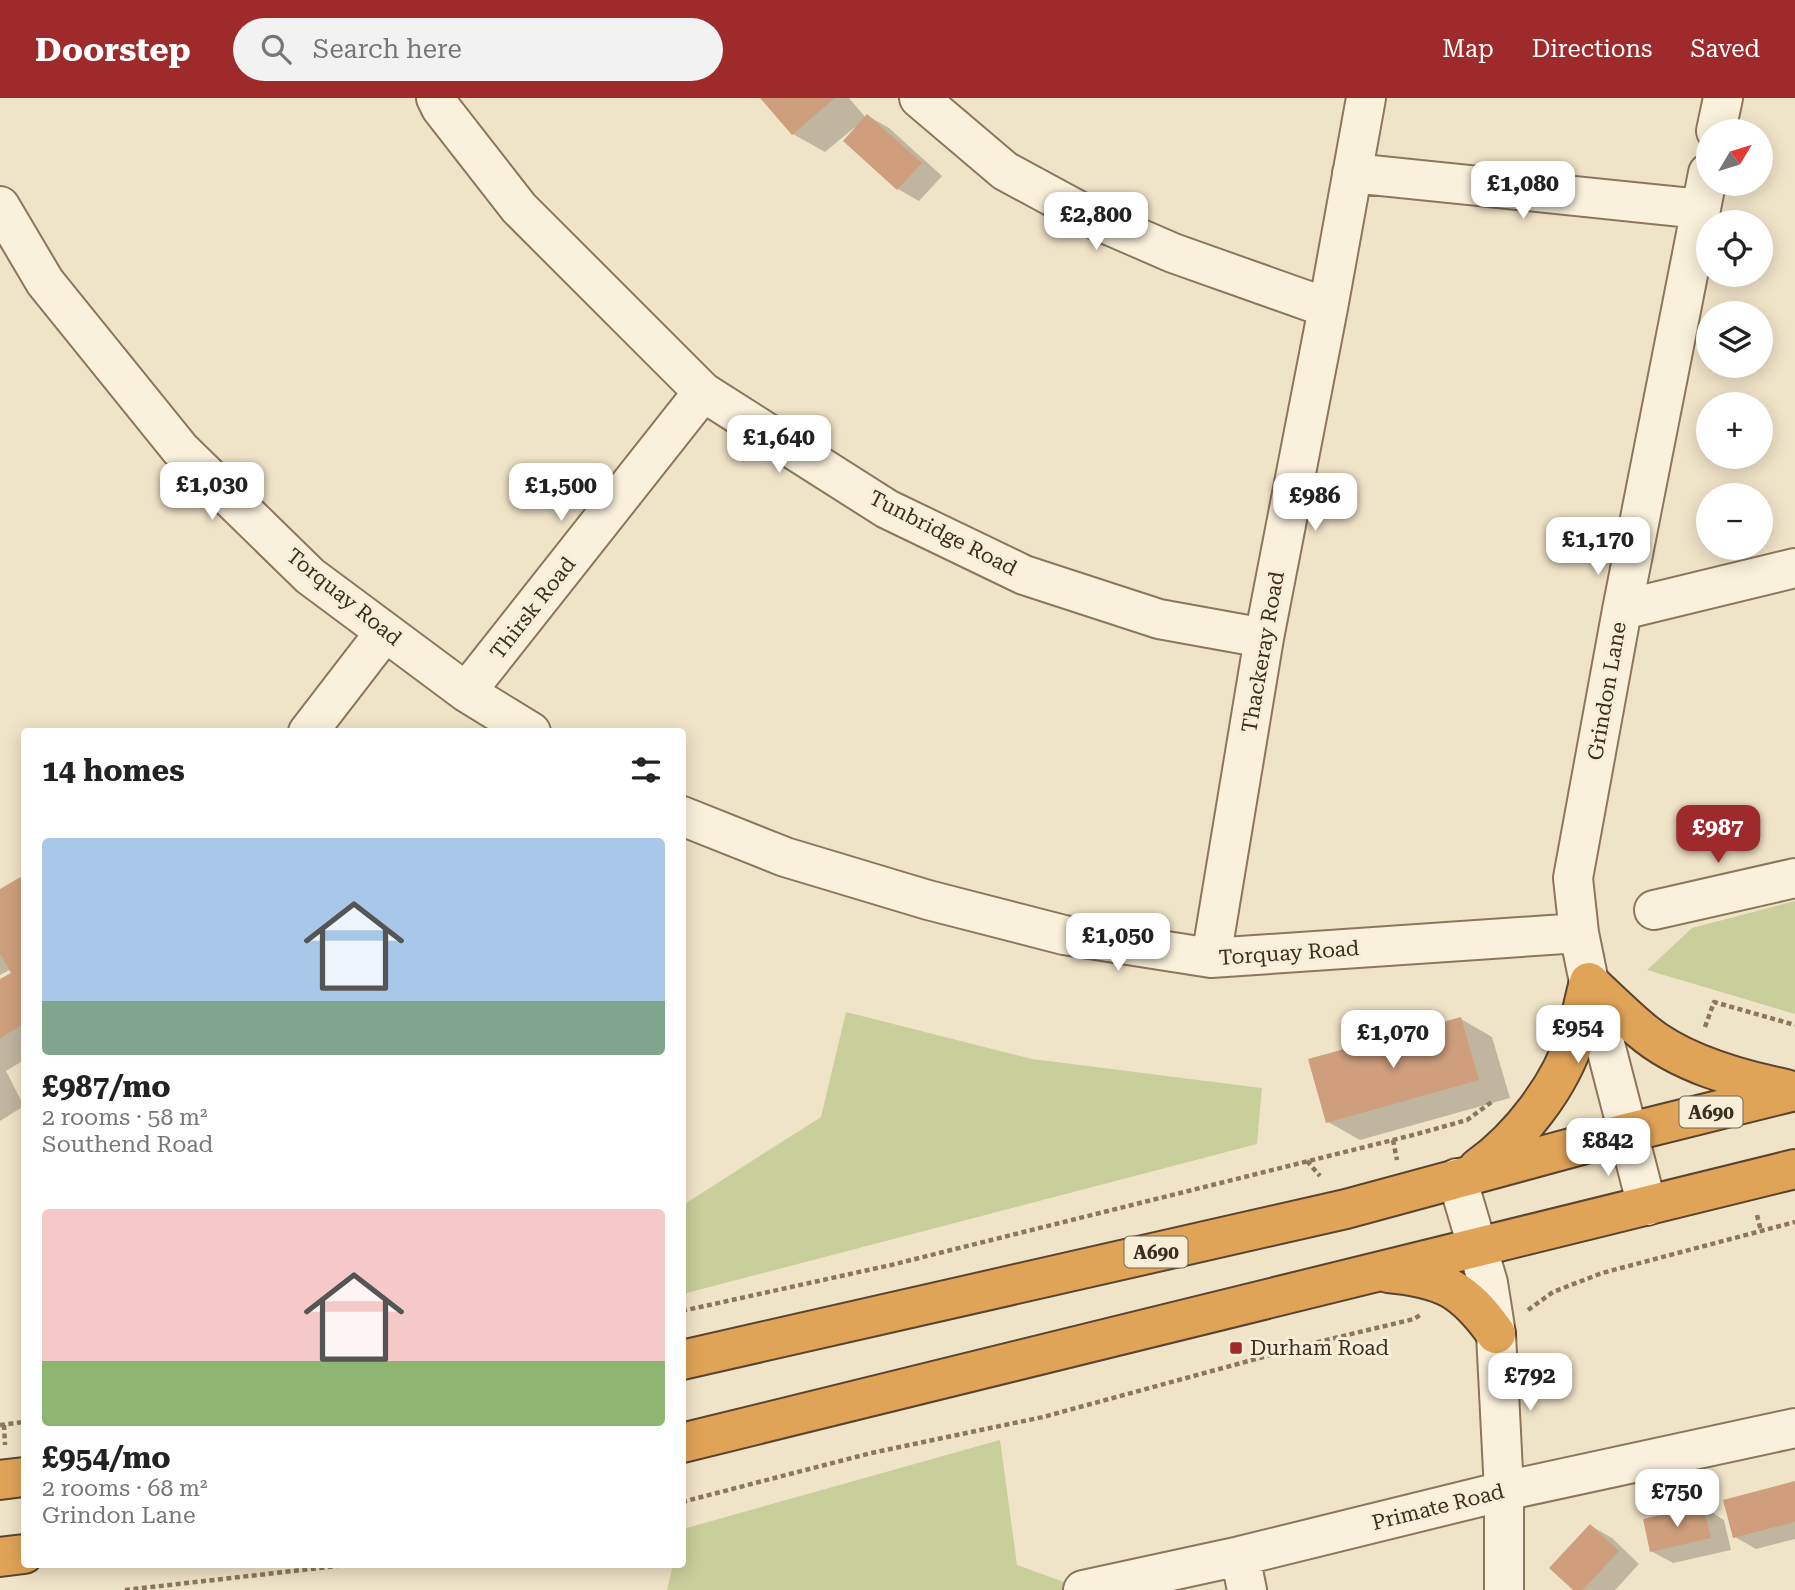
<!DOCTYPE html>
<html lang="en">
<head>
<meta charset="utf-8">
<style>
  :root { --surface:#fff; --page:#f2f2f2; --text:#222; --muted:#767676; --accent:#9e2a2b }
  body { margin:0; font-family:"Roboto Serif",serif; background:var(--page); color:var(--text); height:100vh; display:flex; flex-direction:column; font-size:26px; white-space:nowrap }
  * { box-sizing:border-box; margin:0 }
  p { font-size:23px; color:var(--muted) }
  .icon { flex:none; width:38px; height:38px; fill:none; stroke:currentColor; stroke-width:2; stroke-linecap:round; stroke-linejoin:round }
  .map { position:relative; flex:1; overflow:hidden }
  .panel { position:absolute; left:21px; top:630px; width:665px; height:840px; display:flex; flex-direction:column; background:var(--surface); border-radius:7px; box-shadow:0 4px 18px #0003 }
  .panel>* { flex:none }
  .needle { width:46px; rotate:52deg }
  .buttons { position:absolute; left:1696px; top:21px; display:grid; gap:14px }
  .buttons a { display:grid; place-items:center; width:77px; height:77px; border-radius:50%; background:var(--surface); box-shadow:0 4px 18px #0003; font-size:35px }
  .price { position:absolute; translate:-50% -60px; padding:0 16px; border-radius:14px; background:#fff; color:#222; font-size:23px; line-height:46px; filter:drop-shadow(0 2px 4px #0008) }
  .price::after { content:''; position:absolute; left:50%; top:42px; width:21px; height:16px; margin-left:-10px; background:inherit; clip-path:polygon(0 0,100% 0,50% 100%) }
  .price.selected { background:var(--accent); color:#fff }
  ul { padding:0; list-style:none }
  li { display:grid; align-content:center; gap:14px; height:371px; padding:0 21px }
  li span { display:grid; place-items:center; height:217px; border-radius:7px; color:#555 }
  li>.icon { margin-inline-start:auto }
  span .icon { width:126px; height:126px; fill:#fffc; stroke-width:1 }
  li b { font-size:30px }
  h2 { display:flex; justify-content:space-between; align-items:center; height:84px; padding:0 21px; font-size:30px }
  header { display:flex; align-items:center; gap:42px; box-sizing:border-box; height:98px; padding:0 35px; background:var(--accent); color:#fff }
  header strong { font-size:33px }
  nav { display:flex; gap:38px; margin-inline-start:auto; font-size:24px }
  .search { width:490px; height:63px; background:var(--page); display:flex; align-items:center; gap:18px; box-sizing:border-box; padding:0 24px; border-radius:38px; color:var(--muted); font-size:26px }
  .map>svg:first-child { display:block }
</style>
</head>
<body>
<header>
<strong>Doorstep</strong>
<div class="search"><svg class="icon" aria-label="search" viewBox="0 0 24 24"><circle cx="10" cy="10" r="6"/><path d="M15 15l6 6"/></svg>Search here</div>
<nav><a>Map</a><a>Directions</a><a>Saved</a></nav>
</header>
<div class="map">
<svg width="1795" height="1492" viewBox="0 0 1795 1492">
  <rect width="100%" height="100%" fill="#f0e4c8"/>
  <path fill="#c9cf9b" d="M1795,803V916L1647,872L1692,830Z
    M846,914L1032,961L1262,990L1257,1046L683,1196V1107L821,1019Z
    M1000,1342L1017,1467L1086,1492H667L673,1467L682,1466L683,1431Z"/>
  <path fill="#0003" d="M763,0H849L866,20L868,18L889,30L942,78L919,103L898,91L855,29L825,54L793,36Z
    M24,779V962L6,973L24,1008L0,1023V883L14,876L11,871L0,877V793Z
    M1461,921L1492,939L1510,1000L1360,1042L1328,1024Z
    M1795,1385V1441L1756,1451L1735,1439Z
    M1703,1409L1724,1422L1731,1452L1673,1465L1651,1453Z
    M1591,1428L1612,1440L1639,1466L1615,1492H1576Z"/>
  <path fill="#cf9f7d" d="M760,0H835L792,37Z
    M867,16L922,65L897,92L843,43Z
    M24,777V926L0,940V881L11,875L0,855V791Z
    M1461,919L1479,982L1326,1025L1308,961Z
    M1795,1383V1424L1733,1440L1723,1402Z
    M1703,1408L1711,1440L1650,1454L1643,1421Z
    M1590,1426L1619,1453L1583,1492H1573L1549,1470Z"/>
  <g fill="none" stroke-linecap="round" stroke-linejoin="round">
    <g stroke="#8d765c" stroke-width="42">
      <path id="minor" d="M436,0L441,10L519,110L703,294L887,411L1024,477L1159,521L1264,540
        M919,0L1005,73L1090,119L1173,155L1328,210
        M1716,33L1723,0
        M1352,75L1701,111
        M0,108L45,184L180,351L310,478L466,594L531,634
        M1622,512L1795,470
        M466,594L703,294
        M308,634L385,534
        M682,718L785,759L928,802L1064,837L1211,860L1579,835
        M1654,812L1795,780
        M1211,860L1264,540L1328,210L1366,0
        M1457,1080L1488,1185L1496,1236L1504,1393V1492
        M1647,1108L1589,884L1579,835L1573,780L1622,512L1708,75
        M1240,1458L1247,1492
        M1083,1492L1240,1458L1504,1393L1795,1330"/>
    </g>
    <g stroke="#5b4430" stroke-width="42">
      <path id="highway" d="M1478,1070C1520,1040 1561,987 1576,937C1581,920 1584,902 1589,884C1606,900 1623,917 1641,932C1679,965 1737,981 1786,991
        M1388,1175C1443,1180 1464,1191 1496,1236
        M682,1262L1346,1111L1626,1035L1795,993
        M682,1345L1795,1071
        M0,1382L24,1379
        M0,1459L24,1456"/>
    </g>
    <path stroke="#8d765c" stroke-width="4.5" stroke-dasharray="5 3.5" stroke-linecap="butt" d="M1705,929L1714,904L1795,927
      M1393,1042L1397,1062
      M1307,1063L1320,1078
      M1757,1117L1761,1133
      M1528,1212L1553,1194L1602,1175L1795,1124
      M682,1213L891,1167L1417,1036L1467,1022L1493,1003
      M0,1327L24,1324
      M4,1327L5,1347
      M682,1404L871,1355L1043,1319L1322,1243L1414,1221L1420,1217
      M125,1492L355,1466"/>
    <use href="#minor" stroke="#faf1dc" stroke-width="38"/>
    <use href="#highway" stroke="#e0a458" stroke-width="38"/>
  </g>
  <rect fill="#9e2a2b" stroke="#f7eed8" stroke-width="2.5" x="1229" y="1243" width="14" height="14" rx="3.5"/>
  <g text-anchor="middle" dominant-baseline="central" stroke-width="6" stroke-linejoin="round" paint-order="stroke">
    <g fill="#f7eed8" stroke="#756857" stroke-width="2">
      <rect x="1679.5" y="998.5" width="63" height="31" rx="5"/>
      <rect x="1124.5" y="1138.5" width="63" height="31" rx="5"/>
    </g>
    <g font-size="19" font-weight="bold" fill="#3d2e20">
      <text x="1711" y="1014">A690</text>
      <text x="1156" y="1154">A690</text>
    </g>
    <g font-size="21" fill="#3d2e20" stroke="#f7eed8">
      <text transform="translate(943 435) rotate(27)">Tunbridge Road</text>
      <text transform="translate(344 499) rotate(39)">Torquay Road</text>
      <text transform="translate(533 510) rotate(-52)">Thirsk Road</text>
      <text transform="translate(1263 554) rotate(-80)">Thackeray Road</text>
      <text transform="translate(1607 593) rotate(-80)">Grindon Lane</text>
      <text transform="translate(1289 855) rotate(-4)">Torquay Road</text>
      <text transform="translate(1438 1409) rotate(-14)">Primate Road</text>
    </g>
    <g font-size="21" fill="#3d2e20" stroke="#f7eed8" text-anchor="start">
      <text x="1250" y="1250">Durham Road</text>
    </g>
  </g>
</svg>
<div class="buttons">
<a><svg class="needle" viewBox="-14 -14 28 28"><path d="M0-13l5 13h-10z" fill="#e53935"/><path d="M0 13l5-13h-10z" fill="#767676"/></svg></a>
<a><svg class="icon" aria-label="locate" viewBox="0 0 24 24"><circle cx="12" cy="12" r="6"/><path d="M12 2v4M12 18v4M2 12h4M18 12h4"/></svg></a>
<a><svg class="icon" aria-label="layers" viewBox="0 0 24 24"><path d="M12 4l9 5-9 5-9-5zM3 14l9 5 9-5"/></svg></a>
<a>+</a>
<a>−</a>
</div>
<b class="price" style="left:1523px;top:123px">£1,080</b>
<b class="price" style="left:1096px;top:154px">£2,800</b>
<b class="price" style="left:779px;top:377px">£1,640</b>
<b class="price" style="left:212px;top:424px">£1,030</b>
<b class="price" style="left:561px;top:425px">£1,500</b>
<b class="price" style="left:1315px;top:435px">£986</b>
<b class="price" style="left:1598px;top:479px">£1,170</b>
<b class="price selected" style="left:1718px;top:767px">£987</b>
<b class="price" style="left:1118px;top:875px">£1,050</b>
<b class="price" style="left:1578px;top:967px">£954</b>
<b class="price" style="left:1393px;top:972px">£1,070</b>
<b class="price" style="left:1608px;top:1080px">£842</b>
<b class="price" style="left:1530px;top:1315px">£792</b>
<b class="price" style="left:1677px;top:1431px">£750</b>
<section class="panel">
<h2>14 homes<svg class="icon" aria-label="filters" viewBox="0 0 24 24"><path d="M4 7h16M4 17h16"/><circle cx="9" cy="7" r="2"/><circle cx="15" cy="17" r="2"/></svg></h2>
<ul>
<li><span style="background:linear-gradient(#a9c7e8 75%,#7fa58c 0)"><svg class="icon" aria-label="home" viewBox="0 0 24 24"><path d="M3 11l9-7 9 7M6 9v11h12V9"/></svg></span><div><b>£987/mo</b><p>2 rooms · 58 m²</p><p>Southend Road</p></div></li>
<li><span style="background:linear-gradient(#f6c9c9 70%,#8fb573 0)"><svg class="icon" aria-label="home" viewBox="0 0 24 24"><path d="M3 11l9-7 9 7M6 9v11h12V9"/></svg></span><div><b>£954/mo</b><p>2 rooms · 68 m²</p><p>Grindon Lane</p></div></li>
</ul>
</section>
</div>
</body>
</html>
